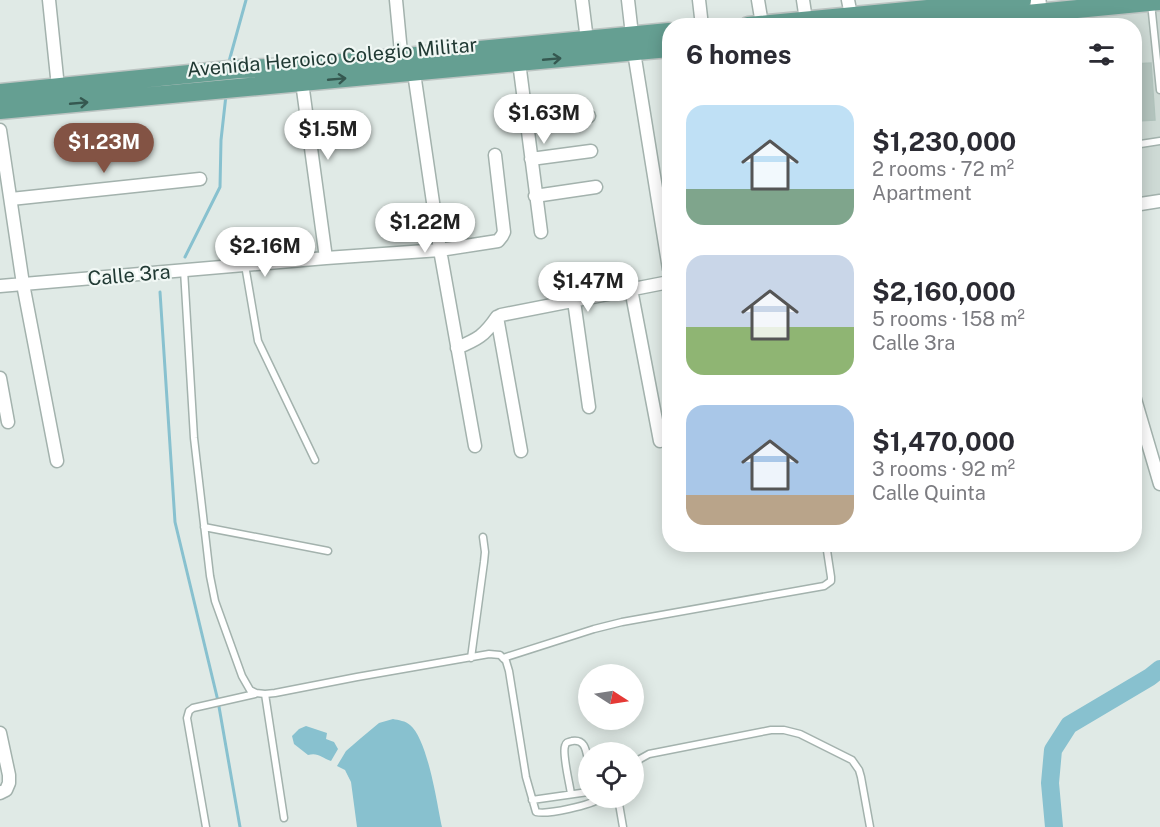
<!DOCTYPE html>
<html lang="en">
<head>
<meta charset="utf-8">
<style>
  :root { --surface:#fff; --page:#f7f7f7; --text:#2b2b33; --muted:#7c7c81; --accent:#835344 }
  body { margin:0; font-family:"Public Sans",sans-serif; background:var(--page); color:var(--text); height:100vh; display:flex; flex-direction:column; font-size:22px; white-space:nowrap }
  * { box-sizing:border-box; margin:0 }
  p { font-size:20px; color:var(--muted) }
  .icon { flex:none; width:33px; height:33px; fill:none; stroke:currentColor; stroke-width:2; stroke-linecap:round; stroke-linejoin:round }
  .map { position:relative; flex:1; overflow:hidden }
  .panel { position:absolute; left:662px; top:18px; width:480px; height:534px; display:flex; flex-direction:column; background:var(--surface); border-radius:24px; box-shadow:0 3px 15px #0003 }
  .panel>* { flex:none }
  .needle { width:39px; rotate:102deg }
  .buttons { position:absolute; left:578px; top:664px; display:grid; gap:12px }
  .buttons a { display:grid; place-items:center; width:66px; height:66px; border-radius:50%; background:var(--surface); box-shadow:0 3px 15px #0003; font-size:30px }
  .price { position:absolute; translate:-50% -51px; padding:0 14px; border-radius:21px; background:#fff; color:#222; font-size:20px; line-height:39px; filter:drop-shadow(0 2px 3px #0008) }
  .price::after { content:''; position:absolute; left:50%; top:36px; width:18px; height:14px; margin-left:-9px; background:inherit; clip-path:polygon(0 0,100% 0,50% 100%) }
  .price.active { background:var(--accent); color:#fff }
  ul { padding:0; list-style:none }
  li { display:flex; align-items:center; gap:18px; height:150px; padding:0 24px }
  li span { display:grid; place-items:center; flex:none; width:168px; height:120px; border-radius:18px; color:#555 }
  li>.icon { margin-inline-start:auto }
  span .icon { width:72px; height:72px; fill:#fffc; stroke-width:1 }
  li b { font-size:26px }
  h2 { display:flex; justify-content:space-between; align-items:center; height:72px; padding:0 24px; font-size:26px }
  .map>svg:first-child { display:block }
</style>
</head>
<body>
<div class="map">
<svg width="1160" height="827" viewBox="0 0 1160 827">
  <rect width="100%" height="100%" fill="#e0eae6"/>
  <path fill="#cedad5" d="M1160,7V197L1134,200V26H1011Z"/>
  <path fill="#88c1cf" d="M393,719C398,720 406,721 410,725C428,740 437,804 442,827H357L351,782L345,770L337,766L346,751L361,738L379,723Z
    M306,726L327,733L326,739L334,742L338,749L331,761C322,758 318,752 308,755L294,744L292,736L299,729Z"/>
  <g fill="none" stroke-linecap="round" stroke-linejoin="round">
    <path stroke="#88c1cf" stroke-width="3" d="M228,65L246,0
      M185,257L220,187L221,140L226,95
      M160,292L175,522L218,701L240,827"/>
    <path stroke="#88c1cf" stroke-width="18" d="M1054,827L1050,783L1053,750L1069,725L1150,677L1160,669"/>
  </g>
  <path fill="#b5c5bf" stroke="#b2c4bd" stroke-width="1.5" d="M1151,63L1155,120L1137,121L1134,64Z"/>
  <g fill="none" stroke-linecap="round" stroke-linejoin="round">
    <g stroke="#a3b2ad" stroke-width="9">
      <path id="service" d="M1151,3L1160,90
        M1134,145L1160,141
        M245,265L258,341L315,460
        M184,270L194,438L210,576L215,601L242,676L250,690L256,693L265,694L275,693L357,677L489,654L500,655L506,661L509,671L526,777L536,812C548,815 591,805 601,798
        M204,527L328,551
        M471,658L484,562L485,552L483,537
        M503,658L594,629L622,622L824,586L831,581V577L826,544
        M265,694L284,818
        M633,767L640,759L649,754L771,730H784L800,734L852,760L859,770L861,777L870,827
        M571,794C570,785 562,754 565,746C566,742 568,742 572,741C585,739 586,750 588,760
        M618,798L623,827
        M532,800L588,792
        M206,827L187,718L189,711L193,708L255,694"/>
    </g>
    <g stroke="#a3b2ad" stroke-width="15">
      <path id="minor" d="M49,0L58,87
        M396,0L402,63
        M582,0L587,40
        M628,0L634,52L669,269
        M699,0L702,26
        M758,0L762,24
        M803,0L806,20
        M848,0L851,15
        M519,62L541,232
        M413,66L440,250L475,446
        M301,75L326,258
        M527,123L589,116
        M0,130L23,284L57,461
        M531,159L591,151
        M535,196L596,187
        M11,199L200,179
        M1134,205L1160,201
        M0,286L326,258L440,250L498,241L502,236L504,232L495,155
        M631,289L660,441
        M574,301L589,407
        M497,317L501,315L669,282
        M497,317L521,451
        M457,348C478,339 484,336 497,317
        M0,378L8,422
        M1134,396L1160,484
        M0,733L9,775V783L6,790L0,793"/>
    </g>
    <g stroke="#a3b2ad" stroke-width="18">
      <path id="tertiary" d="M1038,0L1039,13"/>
    </g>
    <g stroke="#bcc4c2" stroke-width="21">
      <path id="primary" d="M748,26L1022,0
        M902,26L1160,1
        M0,93L239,69L300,67L669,32
        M0,110L669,48"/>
    </g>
    <use href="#service" stroke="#fff" stroke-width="6"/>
    <use href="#minor" stroke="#fff" stroke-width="12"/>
    <use href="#tertiary" stroke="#fff" stroke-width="15"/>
    <use href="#primary" stroke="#659f92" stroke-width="18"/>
  </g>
  <defs><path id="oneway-shaft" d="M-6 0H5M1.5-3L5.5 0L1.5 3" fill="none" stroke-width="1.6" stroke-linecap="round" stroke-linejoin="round" transform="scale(1.5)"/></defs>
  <g stroke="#355850">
    <use href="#oneway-shaft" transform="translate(552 59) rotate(-5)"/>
    <use href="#oneway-shaft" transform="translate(337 79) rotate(-5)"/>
    <use href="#oneway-shaft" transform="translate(79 103) rotate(-5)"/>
  </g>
  <g text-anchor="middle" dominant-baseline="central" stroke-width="4.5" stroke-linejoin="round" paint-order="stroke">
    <g font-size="20" fill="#213a34" stroke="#f0f7f4">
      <text transform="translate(332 57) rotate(-5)">Avenida Heroico Colegio Militar</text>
      <text transform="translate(129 275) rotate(-5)">Calle 3ra</text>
    </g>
  </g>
</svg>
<div class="buttons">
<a><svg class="needle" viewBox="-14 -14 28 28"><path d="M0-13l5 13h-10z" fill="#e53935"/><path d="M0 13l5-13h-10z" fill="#7c7c81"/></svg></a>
<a><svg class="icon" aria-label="locate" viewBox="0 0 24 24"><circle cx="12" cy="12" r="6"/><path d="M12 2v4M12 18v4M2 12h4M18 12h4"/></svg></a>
</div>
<b class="price" style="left:544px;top:145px">$1.63M</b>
<b class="price" style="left:328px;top:161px">$1.5M</b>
<b class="price active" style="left:104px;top:174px">$1.23M</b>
<b class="price" style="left:425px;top:254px">$1.22M</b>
<b class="price" style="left:265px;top:278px">$2.16M</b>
<b class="price" style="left:588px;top:313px">$1.47M</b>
<section class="panel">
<h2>6 homes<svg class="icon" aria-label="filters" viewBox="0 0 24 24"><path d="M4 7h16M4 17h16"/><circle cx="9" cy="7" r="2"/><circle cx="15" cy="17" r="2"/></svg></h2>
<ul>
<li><span style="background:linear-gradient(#bfe0f5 70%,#7fa58c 0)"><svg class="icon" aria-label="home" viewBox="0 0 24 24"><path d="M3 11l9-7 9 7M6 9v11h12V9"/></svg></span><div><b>$1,230,000</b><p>2 rooms · 72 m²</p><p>Apartment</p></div></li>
<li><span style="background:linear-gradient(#c9d6e8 60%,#8fb573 0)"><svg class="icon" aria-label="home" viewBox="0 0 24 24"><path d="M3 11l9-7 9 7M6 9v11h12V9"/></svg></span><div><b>$2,160,000</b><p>5 rooms · 158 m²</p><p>Calle 3ra</p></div></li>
<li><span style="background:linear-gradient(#a9c7e8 75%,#b9a48a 0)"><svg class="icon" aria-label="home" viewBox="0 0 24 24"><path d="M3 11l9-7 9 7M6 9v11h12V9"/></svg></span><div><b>$1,470,000</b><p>3 rooms · 92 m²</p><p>Calle Quinta</p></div></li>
</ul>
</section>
</div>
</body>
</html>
